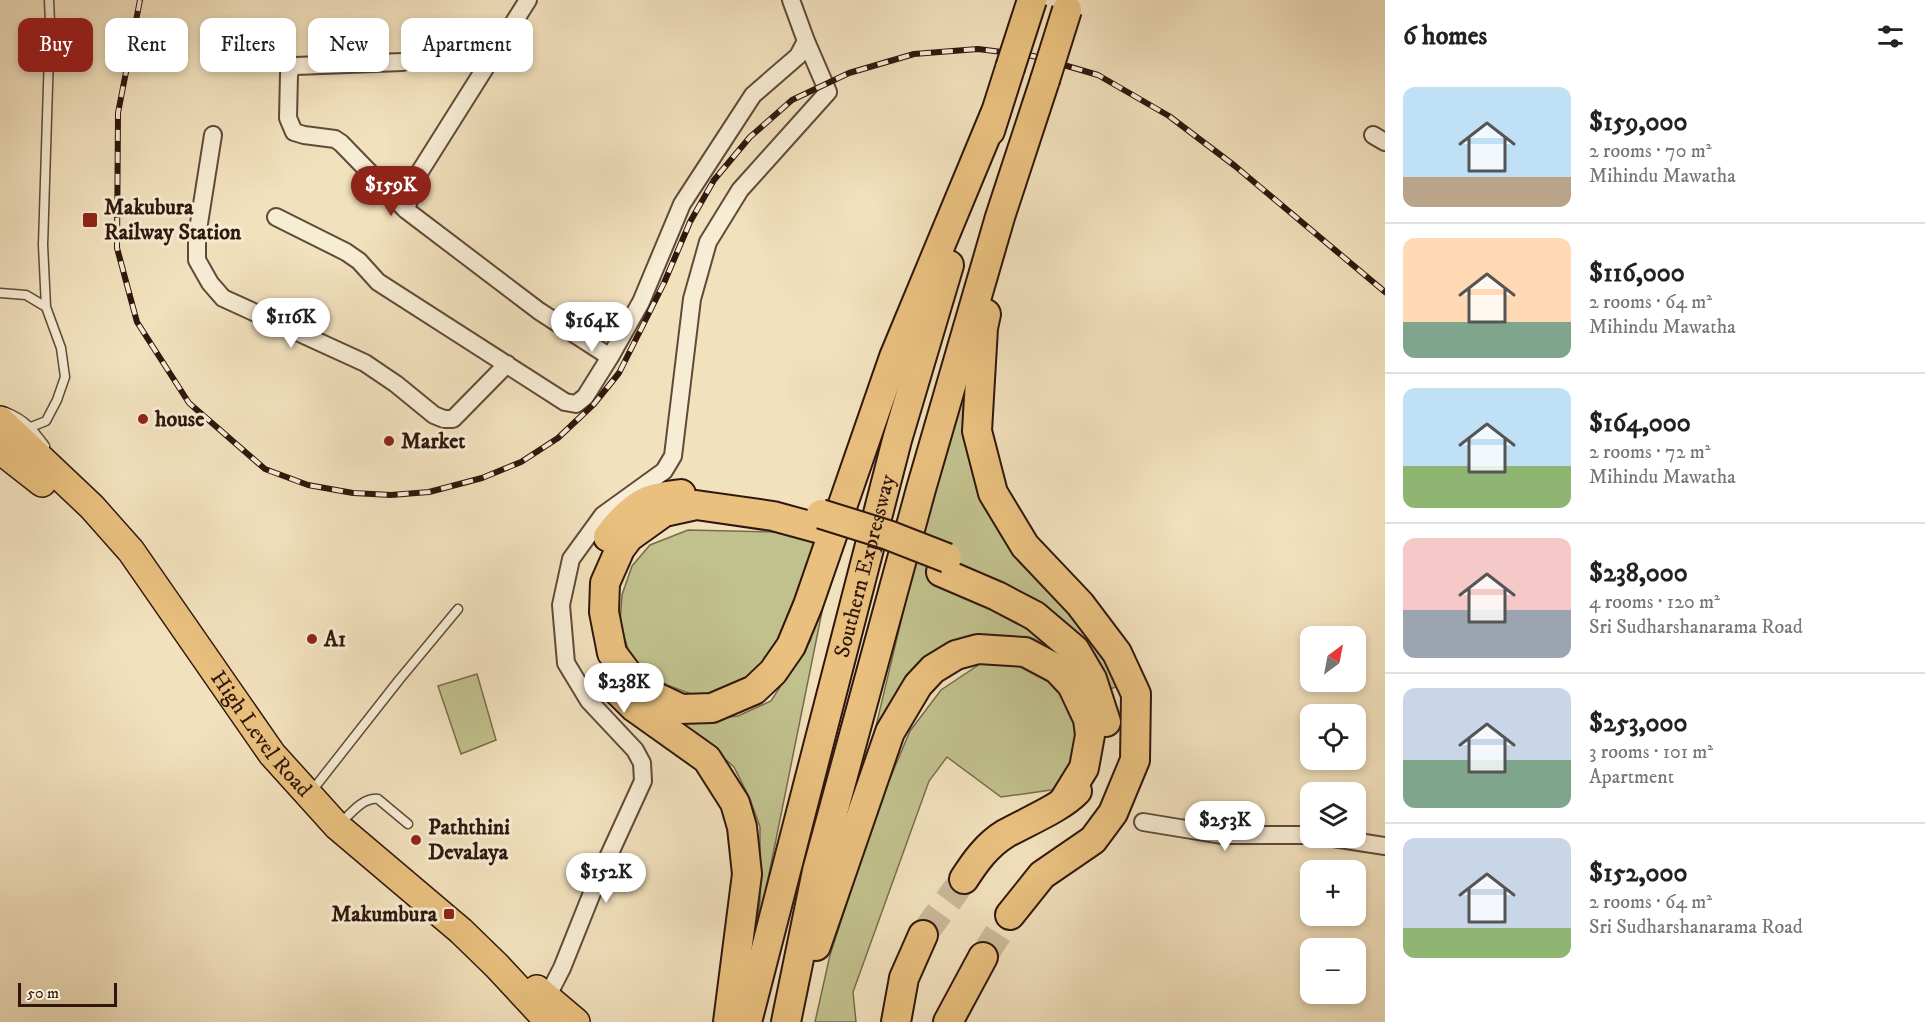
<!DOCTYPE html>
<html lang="en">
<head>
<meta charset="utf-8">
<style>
  :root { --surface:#fff; --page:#f6f6f6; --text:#222; --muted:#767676; --line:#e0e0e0; --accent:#8f2418 }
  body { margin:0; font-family:"IM FELL DW Pica",serif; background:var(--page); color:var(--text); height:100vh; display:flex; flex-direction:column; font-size:22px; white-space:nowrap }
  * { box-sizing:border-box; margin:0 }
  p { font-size:20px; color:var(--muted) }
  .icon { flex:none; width:33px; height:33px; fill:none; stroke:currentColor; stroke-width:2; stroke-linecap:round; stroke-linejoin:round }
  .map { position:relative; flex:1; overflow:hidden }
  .panel { display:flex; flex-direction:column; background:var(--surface); width:540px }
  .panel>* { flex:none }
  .banner { position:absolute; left:18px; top:18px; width:570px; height:54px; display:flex; gap:12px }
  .needle { width:39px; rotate:32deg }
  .tools { position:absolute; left:1300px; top:626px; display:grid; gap:12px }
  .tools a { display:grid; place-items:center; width:66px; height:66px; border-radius:12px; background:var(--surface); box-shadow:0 3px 9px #0003; font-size:30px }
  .scale { position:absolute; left:18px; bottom:15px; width:99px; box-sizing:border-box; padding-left:6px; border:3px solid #30170d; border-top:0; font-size:16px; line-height:21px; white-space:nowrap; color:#30170d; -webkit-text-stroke:4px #f7ecd4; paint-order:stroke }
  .price { position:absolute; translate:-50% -51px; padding:0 14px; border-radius:21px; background:#fff; color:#222; font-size:20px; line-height:39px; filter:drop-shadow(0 2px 3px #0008) }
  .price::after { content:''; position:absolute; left:50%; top:36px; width:18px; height:14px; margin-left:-9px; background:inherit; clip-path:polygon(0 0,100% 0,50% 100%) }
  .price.current { background:var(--accent); color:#fff }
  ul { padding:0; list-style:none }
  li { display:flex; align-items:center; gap:18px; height:150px; padding:0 18px }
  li+li { border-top:2px solid var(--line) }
  li span { display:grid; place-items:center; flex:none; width:168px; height:120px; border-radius:12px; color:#555 }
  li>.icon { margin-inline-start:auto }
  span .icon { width:72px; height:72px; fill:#fffc; stroke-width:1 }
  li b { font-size:26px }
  h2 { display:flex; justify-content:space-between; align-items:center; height:72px; padding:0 18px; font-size:26px }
  .chip { padding:0 21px; border-radius:12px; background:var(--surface); box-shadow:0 3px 9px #0003; font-size:21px; line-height:54px }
  .chip.current { background:var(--accent); color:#fff }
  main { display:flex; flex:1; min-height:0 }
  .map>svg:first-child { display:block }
</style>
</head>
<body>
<main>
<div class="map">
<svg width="1385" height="1022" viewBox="0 0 1385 1022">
  <rect width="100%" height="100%" fill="#f2e1bd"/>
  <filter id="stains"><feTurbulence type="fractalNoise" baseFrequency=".00333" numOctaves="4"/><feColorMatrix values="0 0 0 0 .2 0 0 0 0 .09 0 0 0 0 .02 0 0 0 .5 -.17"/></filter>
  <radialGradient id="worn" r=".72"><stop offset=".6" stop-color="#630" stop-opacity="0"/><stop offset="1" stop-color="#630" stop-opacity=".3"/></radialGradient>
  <path fill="#c1c18d" stroke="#786c4d" stroke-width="1.5" d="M972,324V446L1125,683L1089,698L1049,656L933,664L854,818Z
    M688,530L779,532L817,541L782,639L749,684L722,696L694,695L667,685L645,673L629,652L620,624L622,595L632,566L650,545Z
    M830,572L750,968L760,901V827L750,799L734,767L704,740L659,707L693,721L738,716L771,701L810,641Z
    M1013,663L1037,668L1071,701L1083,758L1058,789L1001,797L947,757L929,781L853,992L856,1022H815L830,955L878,807L910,731L941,690L980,664Z
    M477,674L496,740L461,754L438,686Z"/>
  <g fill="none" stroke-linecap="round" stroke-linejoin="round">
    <path stroke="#cbb99a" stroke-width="28" stroke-dasharray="28 14" stroke-linecap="butt" d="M923,935L964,879
      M983,957L1010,915"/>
    <g stroke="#604a39" stroke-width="11">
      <path id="service" d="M0,293L26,295L46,307
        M6,412C26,420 33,430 45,446
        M31,427L46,421L57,400L65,377L61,348L46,307L43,245L50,22L49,0
        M311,792L399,680L458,609
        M340,824C350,814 363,797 378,799L408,824"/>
    </g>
    <g stroke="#604a39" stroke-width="20">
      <path id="minor" d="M528,0L419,173L414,184L406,210L539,311L610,357
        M403,62L295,66L291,69L289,74L288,118L294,132L304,135L335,139L341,143L406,210
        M213,135L197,236V260L210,283L223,298L365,363L396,384L434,415L444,419H453L507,364
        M1373,135L1385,142
        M276,217L346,252L359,261L378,282L565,402L576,404L585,397L610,357L641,302L682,204L753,95L798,56L806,41
        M1143,822L1222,835H1311
        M1327,837L1385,846
        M543,1005L562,968L594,888L643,781L642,763L635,750L589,701L566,663L561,605L571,559L603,515L664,471L673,456L692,299L708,242L740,190L828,92L806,41L791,0"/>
    </g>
    <g stroke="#30170d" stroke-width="30">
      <g id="trunk">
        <path id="s1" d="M0,420L92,507L131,551L272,754L337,826L461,931L497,966L549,1022"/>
        <path d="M0,450L42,483"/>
        <path d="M537,989L576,1022"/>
      </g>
    </g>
    <g stroke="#30170d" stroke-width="32">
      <g id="motorway">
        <path d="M990,131L1010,68"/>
        <path d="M986,314L983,328L977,431L993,493L1025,546L1080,604L1117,653L1136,694L1135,760L1113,813L1093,840L1042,875L1010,915"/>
        <path d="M817,528L773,516L696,505L664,512L629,537L620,549L605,583L604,612L612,653L639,689L681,709L712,708L754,690L773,672L791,646L808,605L894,357L995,114"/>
        <path d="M608,537C613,530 618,524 624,518C645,498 652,498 681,494"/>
        <path d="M941,572L997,596L1035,616L1075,650L1092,679L1106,722"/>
        <path d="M614,687L634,707L707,759L735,803L742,827L747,874L728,1022"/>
        <path d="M964,879C975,862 987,845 1005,834C1026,822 1061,808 1077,791"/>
        <path d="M816,946L890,732L918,685L933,669L956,655L978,649L1025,652L1057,669L1072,685L1088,719L1090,735L1084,768L1063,802"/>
        <path id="s2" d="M747,1022L897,440L949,265"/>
        <path d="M786,1022L817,871L921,489L1000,217L1045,80"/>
        <path d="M896,1022L904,978L923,935"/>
        <path d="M948,1022L983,957"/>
      </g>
    </g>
    <use href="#service" stroke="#f7ecd4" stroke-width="8"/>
    <use href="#minor" stroke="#f7ecd4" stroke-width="16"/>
    <use href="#trunk" stroke="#e9c07e" stroke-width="27"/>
    <use href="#motorway" stroke="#e9c07e" stroke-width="28"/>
    <g stroke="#30170d" stroke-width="6">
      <path id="rail" d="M140,0L118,113L117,248L137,322L189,403L265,469L308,485L353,493L391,495L429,492L482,478L521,462L558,438L594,404L619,373L664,283L690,222L714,180L750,137L792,100L849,73L914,54L978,49L1033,56L1098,75L1169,116L1235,166L1385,292"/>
    </g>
    <use href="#rail" stroke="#f7ecd4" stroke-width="4" stroke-dasharray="11" stroke-linecap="butt"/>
    <g stroke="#30170d" stroke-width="32" stroke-linecap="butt">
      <path id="motorway-bridge" d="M1010,68L1032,0
        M1045,80L1067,10
        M821,514L888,535L947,558"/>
    </g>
    <use href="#motorway-bridge" stroke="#e9c07e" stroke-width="28"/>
  </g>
  <g fill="#8f2418" stroke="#f7ecd4" stroke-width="2">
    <rect x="82" y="212" width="16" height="16" rx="3"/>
    <circle cx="143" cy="419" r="6"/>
    <circle cx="389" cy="441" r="6"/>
    <circle cx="312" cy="639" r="6"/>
    <circle cx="416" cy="840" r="6"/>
    <rect x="443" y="908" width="12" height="12" rx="3"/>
  </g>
  <g text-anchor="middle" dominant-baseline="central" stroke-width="6" stroke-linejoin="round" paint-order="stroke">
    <g font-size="22" font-weight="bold" fill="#30170d" stroke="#f7ecd4" text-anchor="start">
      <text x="104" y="207">Makubura<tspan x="104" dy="25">Railway Station</tspan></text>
      <text x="155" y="419">house</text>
      <text x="401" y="441">Market</text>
      <text x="324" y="639">A1</text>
      <text x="428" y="827">Paththini<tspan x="428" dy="25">Devalaya</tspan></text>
      <text x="437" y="914" text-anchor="end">Makumbura</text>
    </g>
    <g font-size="22" fill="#30170d" stroke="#f7ecd4">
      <text stroke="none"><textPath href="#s2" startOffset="471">Southern Expressway</textPath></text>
      <text stroke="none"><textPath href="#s1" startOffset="410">High Level Road</textPath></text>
    </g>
  </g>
  <rect width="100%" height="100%" filter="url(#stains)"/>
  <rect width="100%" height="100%" fill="url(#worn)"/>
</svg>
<div class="tools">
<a><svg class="needle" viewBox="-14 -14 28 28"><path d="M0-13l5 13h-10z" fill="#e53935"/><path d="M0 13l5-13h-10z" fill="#767676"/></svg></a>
<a><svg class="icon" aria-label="locate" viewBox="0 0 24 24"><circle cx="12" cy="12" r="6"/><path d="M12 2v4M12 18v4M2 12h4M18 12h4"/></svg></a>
<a><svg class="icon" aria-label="layers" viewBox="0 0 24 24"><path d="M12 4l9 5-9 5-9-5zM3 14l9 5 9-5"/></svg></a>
<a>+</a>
<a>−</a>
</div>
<div class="scale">50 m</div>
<b class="price current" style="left:391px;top:217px">$159K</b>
<b class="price" style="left:291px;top:349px">$116K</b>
<b class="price" style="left:592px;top:353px">$164K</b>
<b class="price" style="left:624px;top:714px">$238K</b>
<b class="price" style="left:1225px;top:852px">$253K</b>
<b class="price" style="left:606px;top:904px">$152K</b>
<div class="banner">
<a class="chip current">Buy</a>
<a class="chip">Rent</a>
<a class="chip">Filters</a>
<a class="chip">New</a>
<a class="chip">Apartment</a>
</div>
</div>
<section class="panel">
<h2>6 homes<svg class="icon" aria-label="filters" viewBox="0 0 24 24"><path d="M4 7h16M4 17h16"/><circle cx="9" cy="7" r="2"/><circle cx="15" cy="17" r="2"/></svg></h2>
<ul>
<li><span style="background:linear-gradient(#bfe0f5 75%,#b9a48a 0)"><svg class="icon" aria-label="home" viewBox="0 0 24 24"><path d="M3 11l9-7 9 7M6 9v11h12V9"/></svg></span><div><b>$159,000</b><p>2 rooms · 70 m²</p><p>Mihindu Mawatha</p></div></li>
<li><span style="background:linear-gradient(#ffd9b3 70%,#7fa58c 0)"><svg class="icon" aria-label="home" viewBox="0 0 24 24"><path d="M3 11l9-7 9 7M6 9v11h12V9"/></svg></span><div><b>$116,000</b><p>2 rooms · 64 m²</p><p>Mihindu Mawatha</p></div></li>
<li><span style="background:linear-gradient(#bfe0f5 65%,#8fb573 0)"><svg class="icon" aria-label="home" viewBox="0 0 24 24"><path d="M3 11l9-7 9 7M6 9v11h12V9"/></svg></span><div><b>$164,000</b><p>2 rooms · 72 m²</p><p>Mihindu Mawatha</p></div></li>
<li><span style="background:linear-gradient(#f6c9c9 60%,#9aa5b1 0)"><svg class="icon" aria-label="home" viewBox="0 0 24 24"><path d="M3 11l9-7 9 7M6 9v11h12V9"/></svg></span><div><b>$238,000</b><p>4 rooms · 120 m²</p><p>Sri Sudharshanarama Road</p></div></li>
<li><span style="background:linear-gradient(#c9d6e8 60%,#7fa58c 0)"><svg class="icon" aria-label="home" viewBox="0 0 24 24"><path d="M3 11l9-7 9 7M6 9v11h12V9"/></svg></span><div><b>$253,000</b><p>3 rooms · 101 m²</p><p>Apartment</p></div></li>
<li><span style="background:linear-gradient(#c9d6e8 75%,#8fb573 0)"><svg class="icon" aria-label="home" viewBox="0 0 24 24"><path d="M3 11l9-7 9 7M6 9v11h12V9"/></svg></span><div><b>$152,000</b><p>2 rooms · 64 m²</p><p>Sri Sudharshanarama Road</p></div></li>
</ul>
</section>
</main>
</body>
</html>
